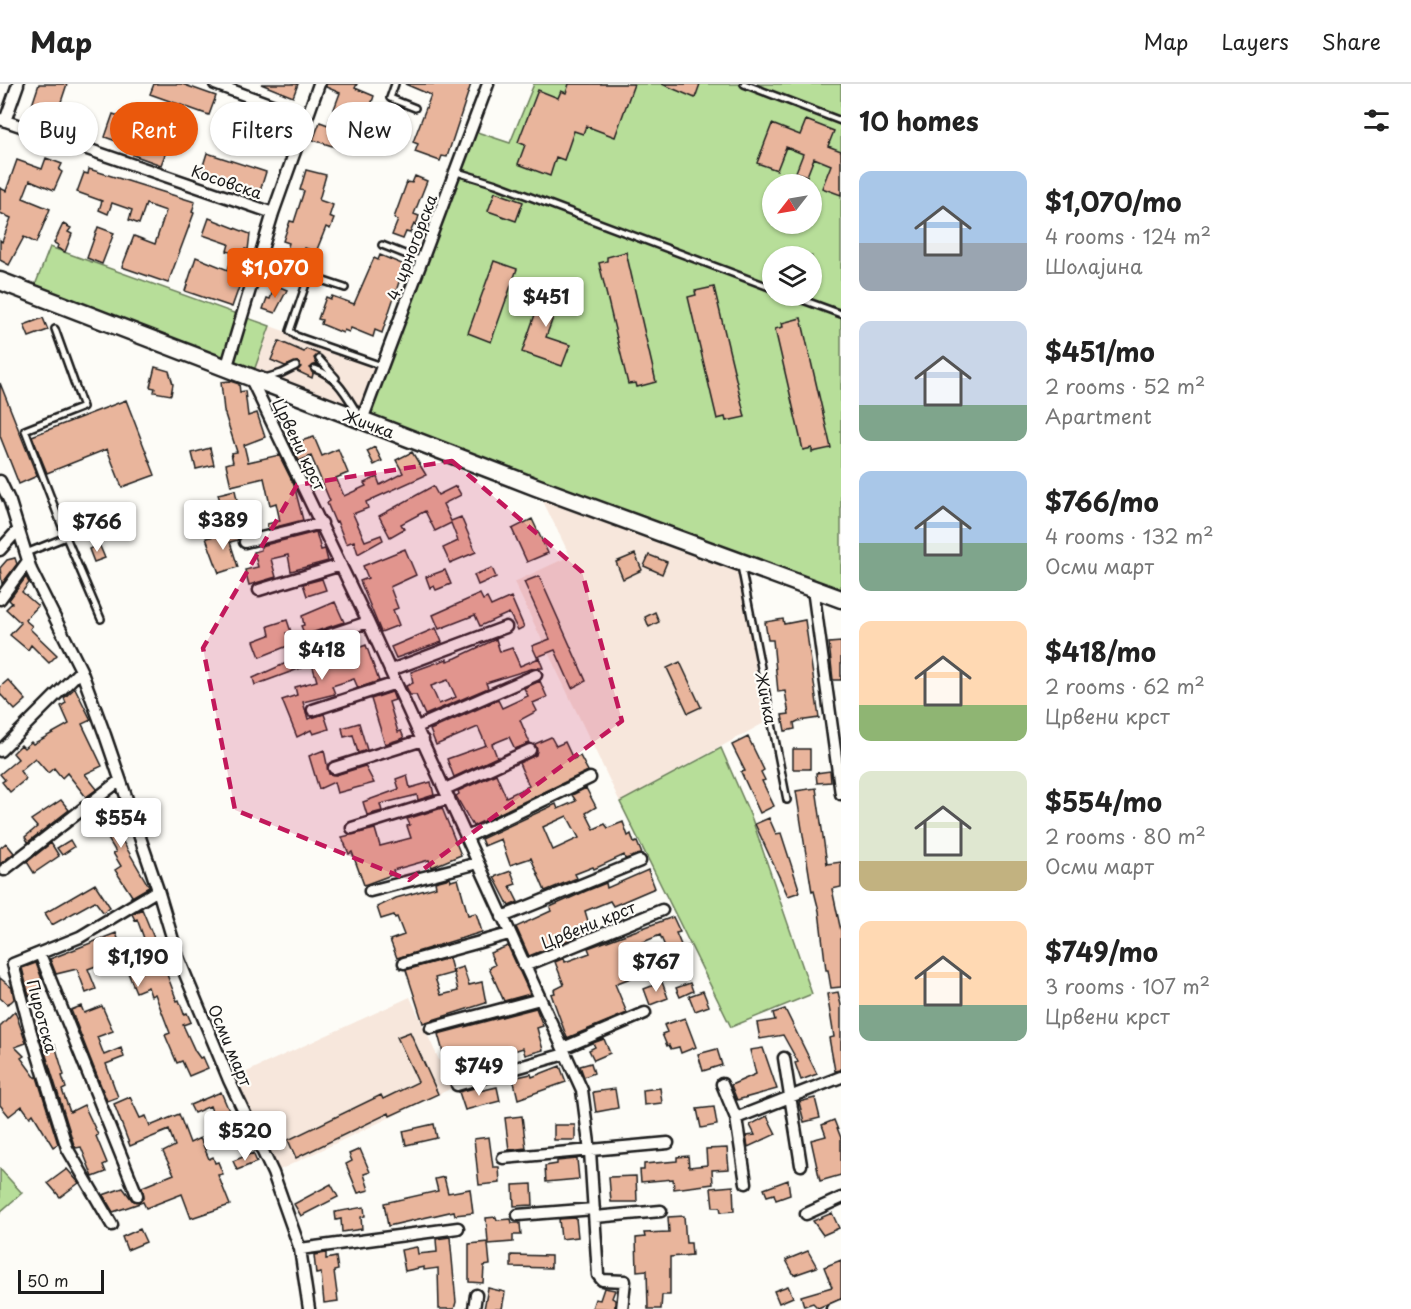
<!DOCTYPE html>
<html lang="en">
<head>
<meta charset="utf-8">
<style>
  :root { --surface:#fff; --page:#f2f2f2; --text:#222; --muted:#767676; --line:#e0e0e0; --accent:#ea580c }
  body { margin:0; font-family:"Playpen Sans",sans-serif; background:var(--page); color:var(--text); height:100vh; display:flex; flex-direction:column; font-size:22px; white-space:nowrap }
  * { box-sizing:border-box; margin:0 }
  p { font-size:20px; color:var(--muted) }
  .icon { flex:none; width:33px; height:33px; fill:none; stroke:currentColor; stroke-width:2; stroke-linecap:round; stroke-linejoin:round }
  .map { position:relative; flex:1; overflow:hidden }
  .drawer { display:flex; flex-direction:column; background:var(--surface); width:570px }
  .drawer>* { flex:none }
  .banner { position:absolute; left:18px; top:18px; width:570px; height:54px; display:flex; gap:12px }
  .needle { width:39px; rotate:239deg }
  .controls { position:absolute; left:762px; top:90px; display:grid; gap:12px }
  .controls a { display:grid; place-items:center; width:60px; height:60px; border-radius:50%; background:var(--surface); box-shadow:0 2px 4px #0004; font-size:30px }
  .scale { position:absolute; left:18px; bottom:15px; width:86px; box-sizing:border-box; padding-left:6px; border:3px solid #1c1c1c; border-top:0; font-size:16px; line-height:21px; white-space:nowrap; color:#1c1c1c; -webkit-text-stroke:4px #fdfcf7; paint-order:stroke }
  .price { position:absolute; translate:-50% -51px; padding:0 14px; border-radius:6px; background:#fff; color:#222; font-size:20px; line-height:39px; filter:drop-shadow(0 2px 3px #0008) }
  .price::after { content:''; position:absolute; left:50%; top:36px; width:18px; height:14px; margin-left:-9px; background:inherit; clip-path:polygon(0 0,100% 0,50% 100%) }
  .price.selected { background:var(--accent); color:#fff }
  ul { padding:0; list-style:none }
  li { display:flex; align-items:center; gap:18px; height:150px; padding:0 18px }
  li span { display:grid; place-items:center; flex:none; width:168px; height:120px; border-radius:12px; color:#555 }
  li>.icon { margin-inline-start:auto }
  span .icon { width:72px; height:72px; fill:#fffc; stroke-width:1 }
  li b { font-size:26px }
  h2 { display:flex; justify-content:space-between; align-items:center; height:72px; padding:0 18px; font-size:26px }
  .pill { padding:0 21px; border-radius:27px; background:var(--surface); box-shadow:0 2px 4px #0004; font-size:21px; line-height:54px }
  .pill.selected { background:var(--accent); color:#fff }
  header { display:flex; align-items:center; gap:36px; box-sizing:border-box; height:84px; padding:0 30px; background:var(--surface); border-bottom:2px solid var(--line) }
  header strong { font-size:28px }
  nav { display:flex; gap:33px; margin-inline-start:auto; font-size:21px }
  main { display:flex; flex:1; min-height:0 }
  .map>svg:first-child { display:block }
</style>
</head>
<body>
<header>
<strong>Map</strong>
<nav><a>Map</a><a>Layers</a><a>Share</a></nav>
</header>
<main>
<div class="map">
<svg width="841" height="1225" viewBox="0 0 841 1225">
  <rect width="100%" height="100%" fill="#fdfcf7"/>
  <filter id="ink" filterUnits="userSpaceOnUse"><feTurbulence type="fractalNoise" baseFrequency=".0167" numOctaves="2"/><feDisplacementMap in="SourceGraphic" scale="12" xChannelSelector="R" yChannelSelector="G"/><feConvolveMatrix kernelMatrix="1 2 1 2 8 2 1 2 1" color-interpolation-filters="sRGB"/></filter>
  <g filter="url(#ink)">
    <path fill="#f7e7dc" d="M270,242L382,282L362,336L251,295Z
      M536,403L740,477L764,639L620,718L514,498L570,472Z
      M410,913L452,1004L273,1089L229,996Z"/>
    <path fill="#b7de99" stroke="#6a7d5a" stroke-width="1.5" fill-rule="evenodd" d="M534,0H841V515L362,336L471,46L510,59ZM772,100H812V140H772ZM772,172H812V212H772Z
      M50,163L270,242L251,295L32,209Z
      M721,664L752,735L812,910L731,943L620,718Z
      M0,1085L22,1109L0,1128Z"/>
    <path fill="#e9b59c" stroke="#1c1c1c" stroke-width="1.5" fill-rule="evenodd" d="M39,0H67L54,39L29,30Z
      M154,0H182L216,12L209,31L150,10Z
      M261,0H298L293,13Z
      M326,0H357L355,4L374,12L355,69L313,56L320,38L328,41L340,9L326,3Z
      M405,0H471L447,73L442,72L440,77L415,68L418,60L413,58L431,11Z
      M569,0H634L615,53L586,42L583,50L574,47L564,76L556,73L550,92L518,80L525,61L518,58L538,6L558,14L561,7L566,9Z
      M662,0H700L695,14Z
      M113,30L143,40L140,50L169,60L161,81L133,71L135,64L105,53Z
      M806,36L834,47L828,62L841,67V111L822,104L831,81L814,74L807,92L796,88L803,70L786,63L777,86L757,79L772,40L800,51Z
      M207,69L266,88L260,107L201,88Z
      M46,74L62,80L59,86L62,88L54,106L30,96L23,114L50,125L36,159L24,153L9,181L0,176V156L2,158L11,134L0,129V104L6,107L17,76L42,85Z
      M89,85L195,118L192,128L194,129L168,199L122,183L134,152L155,160L166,127L146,120L139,140L129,136L132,126L112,119L108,130L99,126L102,117L77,108L84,89L88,90Z
      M306,86L326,91L319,116L333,121L329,133L334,135L330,145L326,143L316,168L305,164L296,189L281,184L289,159L283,157L290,137L294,138L304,107L300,106Z
      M415,92L427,97L414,130L419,132L416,141L414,140L410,149L406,148L403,155L392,151L398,136L394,134L407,98L412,99Z
      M495,108L523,118L516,137L488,127Z
      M209,134L250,150L248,166L245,165L237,190L243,192L232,223L185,207L196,173L228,186L233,169L227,167L229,160L203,151Z
      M63,140L71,144L68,148L72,150L65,168L57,164L58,161L54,159Z
      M98,143L114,149L102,180L87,174Z
      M626,168L656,298L637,303L636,299L628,300L599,179L607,177V173Z
      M380,171L402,180L404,183L382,249L375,246L373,253L351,244L349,248L344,246L343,249L321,240L322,236L318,235L326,213L331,215L332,212L354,220L374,174L378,176Z
      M494,177L517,185L491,258L468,249Z
      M547,196L564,203L546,253L570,261L562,282L522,268Z
      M275,201L287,206L275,229L263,225L267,214L270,215Z
      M714,203L745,333L726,337L725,333L717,335L688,213L696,211L695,207Z
      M43,234L48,246L29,253L24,241Z
      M801,234L831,364L812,368V364L803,366L775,245L783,243L782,239Z
      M279,257L304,268L306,265L319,270L314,274L317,281L310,284L313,290L312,294L297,287L301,283L298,278L285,282L271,276Z
      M155,283L169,287L173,300L171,311L154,308L155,304L150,303Z
      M230,297L239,300L240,308L245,307L248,332L257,329L265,353L244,361L248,378L279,371L294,401L303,436L268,445L267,440L280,437L276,419L270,421L264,394L231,402L226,380L233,378L231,369L237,368L224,327L221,298Z
      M0,299L37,392L19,400L0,352Z
      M126,316L155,391L122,403L107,365L47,389L32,352Z
      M314,353L322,372L338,365L348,389L336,394L344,412L366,402L364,399L377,393L380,401L403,389L396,376L412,368L426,391L366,418L368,424L353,430L365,457L381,451L383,456L358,470L354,457L346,460L337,437L335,438L327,419L330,417L311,372L299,377L291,360Z
      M375,363L382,377L374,381L367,367Z
      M210,364L214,381L196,385L192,369Z
      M433,402L438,411L456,402L461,411L443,420L451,437L461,433L476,468L450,479L443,464L458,457L451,439L435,447L425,427L401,440L404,445L390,453L379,432Z
      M235,406L240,431L225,436L218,410Z
      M532,435L548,469L527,478L512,445Z
      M236,447L238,456L230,458L238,483L219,489L206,454Z
      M316,448L321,466L325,465L328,477L291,487L288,471L271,475L276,493L249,501L245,486L258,483L254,468L261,466V462Z
      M99,460L105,474L94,478L89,465Z
      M405,465L416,491L390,503L398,524L393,526L399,541L381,548L360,497L368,494L363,482Z
      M635,470L642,486L623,495L616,478Z
      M649,471L667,478L662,490L644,482Z
      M15,474L17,480L2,500L0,484L7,476Z
      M492,484L496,493L478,501L474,491Z
      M445,486L451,500L436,506L434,502L430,504L426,493Z
      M539,492L586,597L572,604L555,566L537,573L532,562L550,555L524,498Z
      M26,493L29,499L22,508L38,522L25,536L32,542L30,545L57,571L49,579L31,561L28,566L10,551L21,539L6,525L12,519L9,516Z
      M322,495L326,506L307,512L303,500Z
      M480,510L483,516L487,514L491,522L511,513L524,543L518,546L509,529L480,542L475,531L439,545L433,531Z
      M335,518L344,538L305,551L301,542L304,541L302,532Z
      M655,528L659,538L649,543L645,533Z
      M783,535L784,540L805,536L819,634L798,637L794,639L795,645L785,647L782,631L789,630L785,607L778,608L773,556H768L765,538Z
      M287,536L291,548L286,549L290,561L260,573L254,557L270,551L268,542Z
      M436,544L442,558L396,574L391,563Z
      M496,555L500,568L512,564L520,582L539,574L543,584H534L486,599L488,604L425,631L416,611H410L406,602L413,599L411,588L447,575V577L456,574ZM448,596L456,613L439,620L431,602Z
      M332,558L337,572L366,561L379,597L358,604L354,595L332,602L335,610L303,618L308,635L324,630L329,645L313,650L311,646L297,653L282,616L297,611L295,603L317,597L312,580L255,601L253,594L313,567L312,565Z
      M841,558V596H833L829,559Z
      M680,578L701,623L688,629L667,584Z
      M8,596L26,616L15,626L0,610V603Z
      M540,597L547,613L533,619L537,627L520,636L530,659L515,665L509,653L492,660L497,673L454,693L447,675L486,661L478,643L436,661L430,646L498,616L502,624L528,612L524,604Z
      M75,604L91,636L82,640L102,682L85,690L97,705L86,713L67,689L62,694L54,684L48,689L35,674L20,687L26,695L10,708L2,698L5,696L0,690L18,675L13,669L21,661L24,664L31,658L33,660L69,640L61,622L66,619L64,614Z
      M392,608L395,616L389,618L398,648L401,647L404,654L385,660L371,615Z
      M359,639L367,666L358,669L353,651L344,653L342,644Z
      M551,653L556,662L565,658L573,675L580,672L588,687L473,742L456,712L459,710L458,707L496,690L506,713L529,702L519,679L536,671L537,666L535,660Z
      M748,653L764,686L761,688L765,696L762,697L774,722L760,729L741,688L745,687L732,661Z
      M793,665H810V685H793Z
      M324,666L329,690L336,691L365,682L374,699L337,709L334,698L319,705L309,672Z
      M830,687L831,698L817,699L816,689Z
      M407,691L410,704L431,698L434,711L418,716L417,711L380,720L382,727L367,731L363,718L399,705L396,695Z
      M586,704L596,723L586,729L594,745L605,740L608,744L623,738L628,752L631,750L634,759L637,758L642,770L625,775L624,771L594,785L593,783L575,790L577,794L545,807L531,774L510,781L501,755L484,762L481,755L556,720L558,725L576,717L572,711ZM567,732L579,754L553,766L543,743Z
      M816,704L827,780L841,778V803L832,805L841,847V903L831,904L828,886H826L819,827L814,807L812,808L796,707Z
      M61,716L69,726L28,758L25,753L37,743L31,736Z
      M104,718L118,734L123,731L126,737L129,745L119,751L149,803L130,814L132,812L115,786L121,782L113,769L116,768L92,728Z
      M442,724L461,771L432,783L429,776L393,786L394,790L364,801L352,768L349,770L342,753L375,745L380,762L411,754L407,742L410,741L407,735Z
      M769,734L776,750L781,749L800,808L788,812L755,740Z
      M70,756L74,763L62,771L57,764Z
      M6,759L14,769L0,780V764Z
      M51,759L59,772L34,789L27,778Z
      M648,786L655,804L613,822L610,817L585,827L591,847L529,872L516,843L551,827L550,823L586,807L606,799L607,804Z
      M511,787L516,800L510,802L518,818L509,822L494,793Z
      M450,794L451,797L458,795L468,831L476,829L482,848L397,874L390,856L404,851L397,833L395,834L394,831L381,835L377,823L396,814L436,803L435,798Z
      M95,800L110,823L103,828L95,817L52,841L45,829Z
      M142,825L154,854L145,857L137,835L135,836L132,830Z
      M673,833L680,848L676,849L684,868L670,874L660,851L622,867L633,893L615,900L627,929L567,954L551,910L555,909L554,906L564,901L555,878L564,874L565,878L590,869L588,864Z
      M116,849L124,871L152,860L158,873L160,872L177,917L179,916L184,930L187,929L191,938L183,941L195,967L200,974L203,973L208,984L189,992L182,977L177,979L165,951L170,949L155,910L151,912L148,903L136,908L124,879L117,882L114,875L88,885L96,905L86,909L77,885L56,890L50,875Z
      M508,862L530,910L504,917L489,884L495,881L490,869Z
      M449,874L453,889L435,894L441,911L458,907L453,886L463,883L469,901L482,898L486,919L423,939L406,886Z
      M36,879L42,895L38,896L42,907L29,912L22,884Z
      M0,894L12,904L14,915L11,918L7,920L0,914Z
      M662,898L668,914L650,921L644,905Z
      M690,899L693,907L680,913L676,904Z
      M703,907L709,922L695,927L689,912Z
      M838,908L841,921V986L835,987L829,954L834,953L827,910Z
      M81,922L84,929L102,922L113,947L97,953L104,971L121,964L124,973L106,980L118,1013L107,1017L71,926Z
      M536,924L543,942L537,944L543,966L525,971L523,964L499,972L501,980L451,997L438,950Z
      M785,925L817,990L801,996L795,979L798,978L783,951L760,955L757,939L775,936L773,929Z
      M15,927L26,959L15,963L24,972L21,974L35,993H37L58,1060L53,1063L33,1030L30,1033L22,1022L9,1032L0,1021V942Z
      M685,934L696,963L681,969L679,963L671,965L669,961L667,962L662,950L667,948L664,941Z
      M410,948L438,1010L390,1032L389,1029L296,1074L288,1056L381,1011L383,1015L418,998L397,953Z
      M40,952L50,963L55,961L64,991L62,992L66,1004L62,1006L70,1028L84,1021L98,1051L96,1052L107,1079L103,1081L106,1088L93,1093L81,1063L76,1064L74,1061Z
      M604,955L610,969L594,976L589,966L595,963L593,959Z
      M763,964L777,1005L737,1016L731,1001L756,990L750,966Z
      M717,965L722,981L703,987L698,970Z
      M591,979L594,989L584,993L580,982Z
      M560,982L566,998L518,1015L513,994L531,990L532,993Z
      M478,1003L479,1007L497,1003L500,1017L465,1026L459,1008Z
      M660,1004L662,1019L644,1021L643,1006Z
      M615,1005L618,1024L596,1028L593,1008Z
      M221,1008L230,1029L215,1035L210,1022L194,1029L190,1021Z
      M130,1013L140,1034L146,1032L150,1042L179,1030L190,1059L200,1054L209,1075L213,1073L215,1079L218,1078L223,1090L218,1091L230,1121L191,1134L182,1110L146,1124L143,1118L113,1128L103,1111L123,1104L132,1116L139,1118L144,1113L142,1103L174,1090L163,1068L175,1062L169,1046L130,1062L114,1020Z
      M815,1014L820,1034L804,1038L799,1018Z
      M714,1023L717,1041L701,1044L697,1025Z
      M522,1032L526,1064L509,1066L505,1034Z
      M767,1032L776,1050L748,1063L746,1052L755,1051L750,1041Z
      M834,1036L841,1054V1091L820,1097L811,1056L826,1052L822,1041Z
      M434,1040L437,1054L406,1061L403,1047Z
      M554,1041H575V1056H554Z
      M241,1045L244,1054L227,1061L224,1053Z
      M489,1053L493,1083H499L500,1099L479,1101L474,1055Z
      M727,1064L729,1085L712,1086L713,1100L674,1105L673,1095L641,1098L640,1086H644V1080L677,1077V1073L688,1072L689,1083L707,1081L706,1065Z
      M360,1065L370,1088L364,1090L369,1106L358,1109L346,1080L352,1077L349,1070Z
      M253,1069L257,1078L237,1086L233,1077Z
      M577,1075L579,1095L546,1098L545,1082L557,1080V1077Z
      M67,1085L79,1099L60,1113L48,1099Z
      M636,1092L637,1118H611L609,1093Z
      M444,1093L448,1109L470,1105L473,1129L455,1131L454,1127L388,1142L384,1119L438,1107L435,1095Z
      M788,1096L790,1111L776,1116L774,1110L767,1112L764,1105Z
      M331,1100L338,1113L301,1132L294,1120Z
      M532,1100L533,1121L514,1122L513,1101Z
      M733,1102L734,1127L721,1128L720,1123H713L711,1104Z
      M364,1123L365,1132L361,1133L362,1145L342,1148L341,1135L336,1136L335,1128Z
      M832,1129L839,1144L823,1151L813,1137Z
      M684,1132L686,1159H691L692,1171L670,1173V1211H662L661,1225H648L647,1186L637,1187L636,1154L645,1153L644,1149L669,1148L668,1133Z
      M496,1133L497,1136L511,1135L512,1139H520L521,1151H513V1158L488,1160L490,1181L484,1182L483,1199L469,1198V1160L488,1158L486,1134Z
      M576,1134L578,1153L561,1155L559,1135Z
      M140,1145L146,1158L127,1166L122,1153Z
      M450,1153L456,1218L454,1225H439L438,1184L424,1186V1183L405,1187L401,1166L417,1163L418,1170L437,1168L436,1155Z
      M808,1167L817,1183L794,1191L786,1176Z
      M326,1169V1175L336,1173L338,1186L334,1187L338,1217L324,1219L321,1189L316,1190L314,1171Z
      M511,1171L551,1172V1184L511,1183Z
      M841,1176V1214L818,1224L813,1219L804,1222L801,1212L832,1203L824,1183Z
      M788,1202L793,1213L779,1219L774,1207Z
      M488,1204L505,1208L502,1225H484Z
      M604,1204L615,1206L612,1214L615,1216V1225L592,1224L595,1215L600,1216Z"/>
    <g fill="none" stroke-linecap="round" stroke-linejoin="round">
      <g stroke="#1c1c1c" stroke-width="10">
        <path id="lane" d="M395,0L390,14L415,24
          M744,0L841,37
          M457,88L496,100L772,204
          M382,161L422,177
          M345,204L315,194L307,197L290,247L296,252L382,282
          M792,212L841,230
          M55,245L83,323L25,346L66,453
          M319,275L336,294
          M315,285C338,293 346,311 358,330
          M265,294L282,289L296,282
          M26,469L66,453L101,535
          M741,482L787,716"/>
      </g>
      <g stroke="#1c1c1c" stroke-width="15">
        <path id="street" d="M215,0L307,34
          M0,35L273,129
          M5,37L18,0
          M226,285L273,129L319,0
          M251,295L368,538L582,1006L590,1067L598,1191L602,1196L625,1197L622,1225
          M362,336L488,0
          M0,397L10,418L31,486L81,586L105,651L158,806L178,873L229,996L273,1089L300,1165L309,1225
          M245,458L322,439
          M0,466L18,446
          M813,505L841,710
          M259,506L341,481
          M0,515L28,477
          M302,560L368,538
          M391,586L506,543
          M313,626L396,599
          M417,643L536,591
          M0,667L81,586
          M334,684L423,656
          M445,705L530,666
          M352,744L449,714
          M467,753L590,694
          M4,786L119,697
          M370,807L478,779
          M502,833L640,777
          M40,870L137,1111
          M404,879L509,850
          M524,882L662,826
          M431,944L540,915
          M563,964L645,929
          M784,974L801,1081
          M722,1000L736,1034
          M457,1001L565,970
          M503,1074L668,1059
          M746,1099L736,1034L841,993
          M806,1130L841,1114
          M518,1131L594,1125
          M595,1133L661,1127
          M112,1141L67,1064L31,949L13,880L80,853L158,806
          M300,1165L458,1144
          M474,1225L476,1211
          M832,1225L841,1221"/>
      </g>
      <g stroke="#1c1c1c" stroke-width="21">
        <path id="secondary" d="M0,197L536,403L841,515"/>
      </g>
      <use href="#lane" stroke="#fdfcf7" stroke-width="5"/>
      <use href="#street" stroke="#fdfcf7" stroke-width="10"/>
      <use href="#secondary" stroke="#fdfcf7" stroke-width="16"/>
    </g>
  </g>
  <path fill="#c2185b" fill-opacity="0.2" stroke="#c2185b" stroke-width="4.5" stroke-dasharray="12 8" stroke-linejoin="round" d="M452,377L582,488L622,637L409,796L235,726L203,564L297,401Z"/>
  <g text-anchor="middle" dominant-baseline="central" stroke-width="4.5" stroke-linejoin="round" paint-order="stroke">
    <g font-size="16" fill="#1c1c1c" stroke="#fdfcf7">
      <text transform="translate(227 97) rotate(19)">Косовска</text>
      <text transform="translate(411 163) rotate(-69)">4. црногорска</text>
      <text transform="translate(369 339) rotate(20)">Жичка</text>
      <text transform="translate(300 360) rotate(64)">Црвени крст</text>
      <text transform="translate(767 614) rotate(79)">Жичка</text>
      <text transform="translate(588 840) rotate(-22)">Црвени крст</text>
      <text transform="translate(43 932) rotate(75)">Пиротска</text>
      <text transform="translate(231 961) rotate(67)">Осми март</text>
    </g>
  </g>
</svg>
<div class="controls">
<a><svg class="needle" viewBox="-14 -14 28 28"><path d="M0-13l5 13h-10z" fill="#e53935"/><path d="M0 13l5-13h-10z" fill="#767676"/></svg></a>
<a><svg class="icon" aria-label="layers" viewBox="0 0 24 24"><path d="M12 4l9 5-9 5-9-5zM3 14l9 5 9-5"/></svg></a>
</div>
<div class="scale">50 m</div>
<b class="price selected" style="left:275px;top:215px">$1,070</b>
<b class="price" style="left:546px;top:244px">$451</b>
<b class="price" style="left:223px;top:467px">$389</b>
<b class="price" style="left:97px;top:469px">$766</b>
<b class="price" style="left:322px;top:597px">$418</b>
<b class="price" style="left:121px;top:765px">$554</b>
<b class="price" style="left:138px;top:904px">$1,190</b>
<b class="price" style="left:656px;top:909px">$767</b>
<b class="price" style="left:479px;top:1013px">$749</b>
<b class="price" style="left:245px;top:1078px">$520</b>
<div class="banner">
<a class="pill">Buy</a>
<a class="pill selected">Rent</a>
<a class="pill">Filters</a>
<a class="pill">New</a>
</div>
</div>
<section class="drawer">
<h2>10 homes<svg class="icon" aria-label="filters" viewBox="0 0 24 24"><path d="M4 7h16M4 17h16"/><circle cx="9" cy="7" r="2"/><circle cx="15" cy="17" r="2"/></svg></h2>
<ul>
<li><span style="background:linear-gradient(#a9c7e8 60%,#9aa5b1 0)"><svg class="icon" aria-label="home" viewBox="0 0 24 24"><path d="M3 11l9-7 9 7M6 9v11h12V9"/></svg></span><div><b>$1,070/mo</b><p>4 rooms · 124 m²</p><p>Шолајина</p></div></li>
<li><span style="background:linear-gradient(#c9d6e8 70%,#7fa58c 0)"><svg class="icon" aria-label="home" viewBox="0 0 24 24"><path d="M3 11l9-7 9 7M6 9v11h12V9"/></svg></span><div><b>$451/mo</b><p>2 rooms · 52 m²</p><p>Apartment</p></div></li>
<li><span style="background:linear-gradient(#a9c7e8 60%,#7fa58c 0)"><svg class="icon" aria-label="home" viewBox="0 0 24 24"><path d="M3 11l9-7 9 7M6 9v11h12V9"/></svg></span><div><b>$766/mo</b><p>4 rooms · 132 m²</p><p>Осми март</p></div></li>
<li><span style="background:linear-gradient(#ffd9b3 70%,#8fb573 0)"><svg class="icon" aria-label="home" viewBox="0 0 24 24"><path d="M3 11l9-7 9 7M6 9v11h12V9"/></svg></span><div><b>$418/mo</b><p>2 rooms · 62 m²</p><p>Црвени крст</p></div></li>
<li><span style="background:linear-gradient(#dfe7d0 75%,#c2b280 0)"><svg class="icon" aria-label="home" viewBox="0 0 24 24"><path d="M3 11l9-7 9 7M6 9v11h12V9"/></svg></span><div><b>$554/mo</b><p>2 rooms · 80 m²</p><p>Осми март</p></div></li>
<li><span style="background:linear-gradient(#ffd9b3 70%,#7fa58c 0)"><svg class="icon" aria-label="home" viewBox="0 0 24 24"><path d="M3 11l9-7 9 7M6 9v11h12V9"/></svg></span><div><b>$749/mo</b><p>3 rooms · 107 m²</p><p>Црвени крст</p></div></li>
</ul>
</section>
</main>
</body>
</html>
